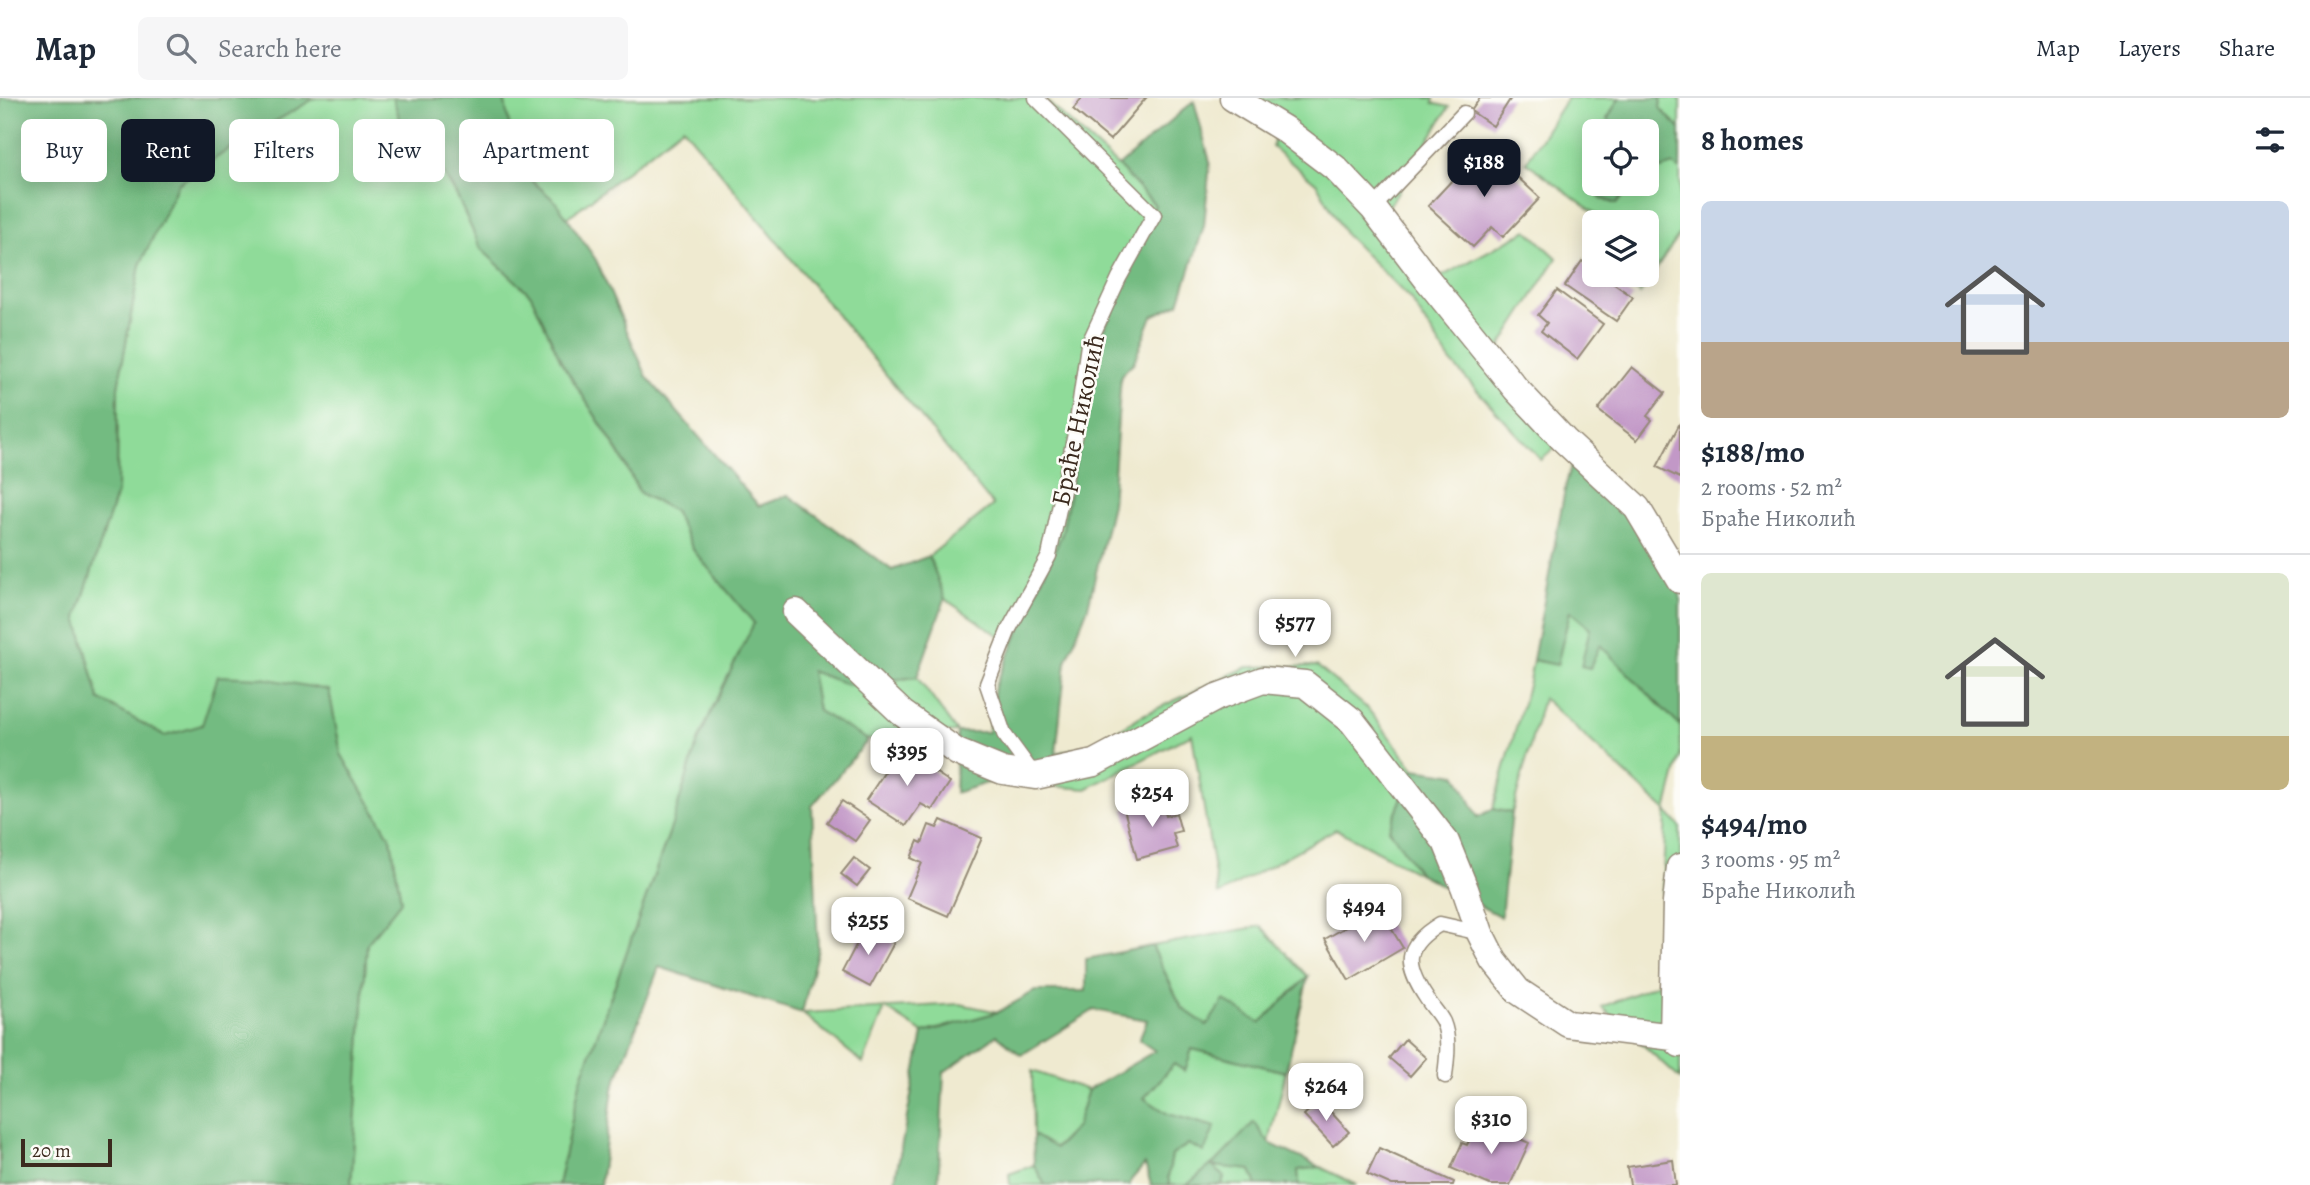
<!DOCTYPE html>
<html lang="en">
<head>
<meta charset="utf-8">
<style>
  :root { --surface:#fff; --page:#f6f6f7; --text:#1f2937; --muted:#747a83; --line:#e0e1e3; --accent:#111827 }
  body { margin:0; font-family:Alegreya,serif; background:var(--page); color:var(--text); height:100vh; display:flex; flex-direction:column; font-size:26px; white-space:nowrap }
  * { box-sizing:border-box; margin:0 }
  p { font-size:23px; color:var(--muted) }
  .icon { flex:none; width:38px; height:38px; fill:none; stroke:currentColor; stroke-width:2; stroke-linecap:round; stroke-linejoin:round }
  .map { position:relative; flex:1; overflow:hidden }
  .panel { display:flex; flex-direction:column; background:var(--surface); width:630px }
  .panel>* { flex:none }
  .guide { position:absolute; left:21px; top:21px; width:665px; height:63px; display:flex; gap:14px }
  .tools { position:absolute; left:1582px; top:21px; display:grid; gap:14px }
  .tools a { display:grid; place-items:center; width:77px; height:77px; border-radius:10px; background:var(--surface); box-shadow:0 4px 18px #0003; font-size:35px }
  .scale { position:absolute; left:21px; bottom:18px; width:91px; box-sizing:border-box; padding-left:7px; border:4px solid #3b2a1e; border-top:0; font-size:19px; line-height:24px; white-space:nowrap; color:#3b2a1e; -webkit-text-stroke:5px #fdfcf7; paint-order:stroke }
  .price { position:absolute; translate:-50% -60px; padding:0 16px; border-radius:14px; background:#fff; color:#222; font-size:23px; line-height:46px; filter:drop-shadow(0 2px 4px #0008) }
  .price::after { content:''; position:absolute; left:50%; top:42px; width:21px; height:16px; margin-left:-10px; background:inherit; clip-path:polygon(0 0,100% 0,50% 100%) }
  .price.current { background:var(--accent); color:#fff }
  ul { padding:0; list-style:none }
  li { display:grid; align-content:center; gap:14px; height:371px; padding:0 21px }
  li+li { border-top:2px solid var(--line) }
  li span { display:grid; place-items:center; height:217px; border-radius:10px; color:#555 }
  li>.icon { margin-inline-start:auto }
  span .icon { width:126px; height:126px; fill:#fffc; stroke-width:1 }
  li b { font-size:30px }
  h2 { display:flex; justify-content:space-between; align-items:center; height:84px; padding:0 21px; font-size:30px }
  .pill { padding:0 24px; border-radius:10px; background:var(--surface); box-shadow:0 4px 18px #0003; font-size:24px; line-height:63px }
  .pill.current { background:var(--accent); color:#fff }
  header { display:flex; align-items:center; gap:42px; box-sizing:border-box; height:98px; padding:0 35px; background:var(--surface); border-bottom:2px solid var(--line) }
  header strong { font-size:33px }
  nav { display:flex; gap:38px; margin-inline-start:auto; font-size:24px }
  .search { width:490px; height:63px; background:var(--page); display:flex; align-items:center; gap:18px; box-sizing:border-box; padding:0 24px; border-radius:10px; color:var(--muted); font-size:26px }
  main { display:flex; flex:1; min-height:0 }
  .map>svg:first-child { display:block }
</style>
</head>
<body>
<header>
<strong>Map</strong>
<div class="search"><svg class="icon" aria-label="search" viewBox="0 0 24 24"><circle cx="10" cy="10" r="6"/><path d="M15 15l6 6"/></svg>Search here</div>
<nav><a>Map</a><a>Layers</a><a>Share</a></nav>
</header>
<main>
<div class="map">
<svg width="1680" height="1087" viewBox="0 0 1680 1087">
  <rect width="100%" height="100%" fill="#fdfcf7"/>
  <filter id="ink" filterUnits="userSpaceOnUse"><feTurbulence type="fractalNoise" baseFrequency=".0143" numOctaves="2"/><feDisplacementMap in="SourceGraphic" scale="14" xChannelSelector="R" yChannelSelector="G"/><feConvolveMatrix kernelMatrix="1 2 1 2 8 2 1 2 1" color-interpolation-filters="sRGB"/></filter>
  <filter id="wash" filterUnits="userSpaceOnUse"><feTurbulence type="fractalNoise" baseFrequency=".00686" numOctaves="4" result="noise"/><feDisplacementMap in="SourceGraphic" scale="28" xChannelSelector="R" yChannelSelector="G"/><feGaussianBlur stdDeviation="1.57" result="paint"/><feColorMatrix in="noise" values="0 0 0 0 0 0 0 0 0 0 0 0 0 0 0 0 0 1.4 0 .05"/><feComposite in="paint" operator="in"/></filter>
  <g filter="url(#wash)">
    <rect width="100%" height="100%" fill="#efead0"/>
    <path fill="#8fdb99" stroke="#65825c" stroke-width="2" d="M315,0H393L405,37L436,62L456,96L481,151L531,197L562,265L620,357L639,395L674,413L694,453L755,525L715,605L697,646L672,727L580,985L558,1087H351L367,845L401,803L391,741L341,656L329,592L165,638L99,601L77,519L117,394L118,289L140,167L178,86L232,49Z
      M504,0H1043L1118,68L1155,107L1096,252L1062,436L1013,547L945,501L929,458L993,407L683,29L567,120L556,104L524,76L512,41Z
      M1245,0H1434L1433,5L1449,9L1386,113L1441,179L1527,132L1557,160L1500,249L1583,347L1555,350L1541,362L1450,263L1411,202L1345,136L1317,86L1272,49L1276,36Z
      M1567,0H1619L1607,21L1623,33H1594V86H1604L1599,99L1616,106L1632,86H1647V75L1673,67L1680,72V135L1640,196L1613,177H1647V124H1607L1526,64Z
      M1661,0H1680V31L1660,10Z
      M1570,513L1590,530L1600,546L1680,628V659L1666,713L1680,729V981L1602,909L1658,886L1666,713L1543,600L1512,715L1493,711L1529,584L1533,562L1557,566Z
      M1317,568L1368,611L1414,671L1389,731L1420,776L1336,731L1218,797L1192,636L1086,691L993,683L1055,665L1056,655L1098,645L1141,618L1247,569Z
      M811,573L849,587L917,579L957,634L868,642L818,613Z
      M1261,828L1308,879L1260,925L1207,928L1182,910L1152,848Z
      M960,906L998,914L923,935L885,910L863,965L802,915Z
      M1192,951L1286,974L1269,1045L1220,1060L1211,1067L1251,1072L1257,1087H1222L1224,1078L1210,1068L1187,1087H1170L1168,1079L1172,1057L1215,1029L1168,1016L1144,1000L1174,966L1184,973Z
      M1032,973L1088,992L1076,1029L1055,1050L1033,1037Z
      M1034,1067L1045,1087H1010L1009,1076Z
      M1320,1069L1357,1087H1299L1298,1072Z"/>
    <path fill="#73bb81" stroke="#577250" stroke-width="2" d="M0,0H315L232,49L178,86L140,167L118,289L117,394L77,519L99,601L165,638L202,627L218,578L263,580L329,592L341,656L391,741L401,803L367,846L351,1087H0Z
      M393,0H504L512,41L524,76L556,104L596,162L647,279L759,408L788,397L892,472L929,458L945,501L917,579L849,587L811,573L818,613L868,642L812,708L818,850L802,915L659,869L613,991L600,1087H558L580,985L672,727L697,646L715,605L754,525L694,453L674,413L640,395L620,356L562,265L531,197L481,151L456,96L436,62L405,37Z
      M1619,0H1661L1660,10L1680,31V72L1673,67L1647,75V33H1623L1607,22Z
      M1194,3L1210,64L1204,128L1179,205L1152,218L1134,264L1121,277L1112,406L1088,509L1066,564L1055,664L955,695L957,634H988L995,588L1062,436L1096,252L1155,107L1118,68Z
      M1604,86H1632L1616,106L1599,99Z
      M1572,365L1680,465V628L1600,547L1590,570L1581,568L1590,530L1570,513L1557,567L1533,562L1566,386Z
      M1414,671L1457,677L1478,719L1493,711L1512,715L1501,819L1420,776L1389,731Z
      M1152,848L1182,910L1207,927L1224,902L1260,925L1308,879L1286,974L1192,951L1185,973L1174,966L1144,1000L1168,1016L1215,1029L1204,1054L1188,1046L1172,1057L1168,1079L1170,1087H1151L1145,1066L1131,1082L1130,1087H1045L1034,1067L1033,1037L1056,1050L1076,1029L1088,992L1155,953L1139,942L1147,922L1094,912L1021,957L997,937L944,974L938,1087H894L923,935L998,914L1035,893H1086V861Z
      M1254,1024L1269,1045L1320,1069L1298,1072L1299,1087H1257L1251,1072L1212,1068L1224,1078L1222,1087H1187L1220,1060Z"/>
    <g id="blocks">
      <path fill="#c298c7" d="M1082,0H1146L1110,42L1073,11Z
        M1480,0H1511L1493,28L1471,13Z
        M1484,48L1540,100L1503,139L1492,129L1473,149L1428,108Z
        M1582,163L1594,172V177H1601L1633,199L1616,223L1565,188Z
        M1557,192L1603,226L1577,261L1541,233L1547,225L1538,217Z
        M1632,269L1665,295L1647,318L1652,322L1637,342L1598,312Z
        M1680,325V380L1657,369Z
        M900,651L950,684L932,712L921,706L906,728L866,702Z
        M1162,701L1166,718L1176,715L1181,733L1173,735L1177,750L1137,761L1124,711Z
        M842,703L870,722L855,743L827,724Z
        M941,722L982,740L948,818L907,800L922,765L911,760L918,743L922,745L929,727L937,730Z
        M854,760L870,772L857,788L841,776Z
        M1379,810L1403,850L1349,882L1325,841Z
        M865,830L894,845L870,889L842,874Z
        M1405,941L1426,960L1410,978L1389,960Z
        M1320,1002L1349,1034L1333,1048L1304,1017Z
        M1479,1022L1529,1045L1510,1087H1490L1451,1070L1462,1045L1467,1047Z
        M1379,1050L1454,1084L1453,1087H1392L1367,1076Z
        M1673,1062L1676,1087H1630L1627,1069Z"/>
    </g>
  </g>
  <g filter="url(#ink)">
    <use href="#blocks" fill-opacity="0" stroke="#958a77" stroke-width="2"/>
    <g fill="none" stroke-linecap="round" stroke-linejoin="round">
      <g stroke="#958a77" stroke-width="17">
        <path id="lane" d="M1373,110L1464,15
          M1034,677L1004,636L987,586L1009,531L1049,458L1076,331L1088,247L1119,180L1154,117L1036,0
          M1445,978C1447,960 1450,941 1443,924C1439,916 1432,909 1427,901C1404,867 1403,848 1440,826L1480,835"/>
      </g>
      <g stroke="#958a77" stroke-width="29">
        <path id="street" d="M1233,0L1284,31L1335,70L1373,110L1427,181L1516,291L1564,342L1637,410L1680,482
          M796,514L902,615L957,654L1003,673L1035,678L1094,665L1217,599L1263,582L1305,586L1352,623L1446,744L1465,791L1480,835L1494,863L1518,893L1568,926L1673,939
          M1680,769L1676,805L1673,939L1680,946"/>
      </g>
      <use href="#lane" stroke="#fff" stroke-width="14"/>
      <use href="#street" stroke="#fff" stroke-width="26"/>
    </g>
  </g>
  <g text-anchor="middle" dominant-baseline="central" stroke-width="5" stroke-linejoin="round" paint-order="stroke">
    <g font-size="26" fill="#3b2a1e" stroke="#fdfcf7">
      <text transform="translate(1078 322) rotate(-78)">Браће Николић</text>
    </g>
  </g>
</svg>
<div class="tools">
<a><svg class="icon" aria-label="locate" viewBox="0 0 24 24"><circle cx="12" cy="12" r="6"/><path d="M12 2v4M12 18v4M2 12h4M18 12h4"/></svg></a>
<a><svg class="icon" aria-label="layers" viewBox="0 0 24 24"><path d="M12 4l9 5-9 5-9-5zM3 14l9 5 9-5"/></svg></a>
</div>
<div class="scale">20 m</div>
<b class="price current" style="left:1484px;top:101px">$188</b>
<b class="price" style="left:1295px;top:561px">$577</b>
<b class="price" style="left:907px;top:690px">$395</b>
<b class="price" style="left:1152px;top:731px">$254</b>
<b class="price" style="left:1364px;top:846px">$494</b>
<b class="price" style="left:868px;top:859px">$255</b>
<b class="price" style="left:1326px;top:1025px">$264</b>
<b class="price" style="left:1491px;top:1058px">$310</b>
<div class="guide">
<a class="pill">Buy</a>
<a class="pill current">Rent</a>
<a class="pill">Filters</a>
<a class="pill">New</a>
<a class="pill">Apartment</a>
</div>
</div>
<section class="panel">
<h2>8 homes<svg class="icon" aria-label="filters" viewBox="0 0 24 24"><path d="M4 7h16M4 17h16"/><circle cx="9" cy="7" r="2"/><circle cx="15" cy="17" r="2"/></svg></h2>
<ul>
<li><span style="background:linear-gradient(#c9d6e8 65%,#b9a48a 0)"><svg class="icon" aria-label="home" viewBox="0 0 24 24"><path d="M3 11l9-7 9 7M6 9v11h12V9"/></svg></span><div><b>$188/mo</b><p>2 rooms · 52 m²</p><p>Браће Николић</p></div></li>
<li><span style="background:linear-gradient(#dfe7d0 75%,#c2b280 0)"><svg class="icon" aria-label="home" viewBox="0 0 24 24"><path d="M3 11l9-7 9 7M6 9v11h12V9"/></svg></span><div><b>$494/mo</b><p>3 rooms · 95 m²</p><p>Браће Николић</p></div></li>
</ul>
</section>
</main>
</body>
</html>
